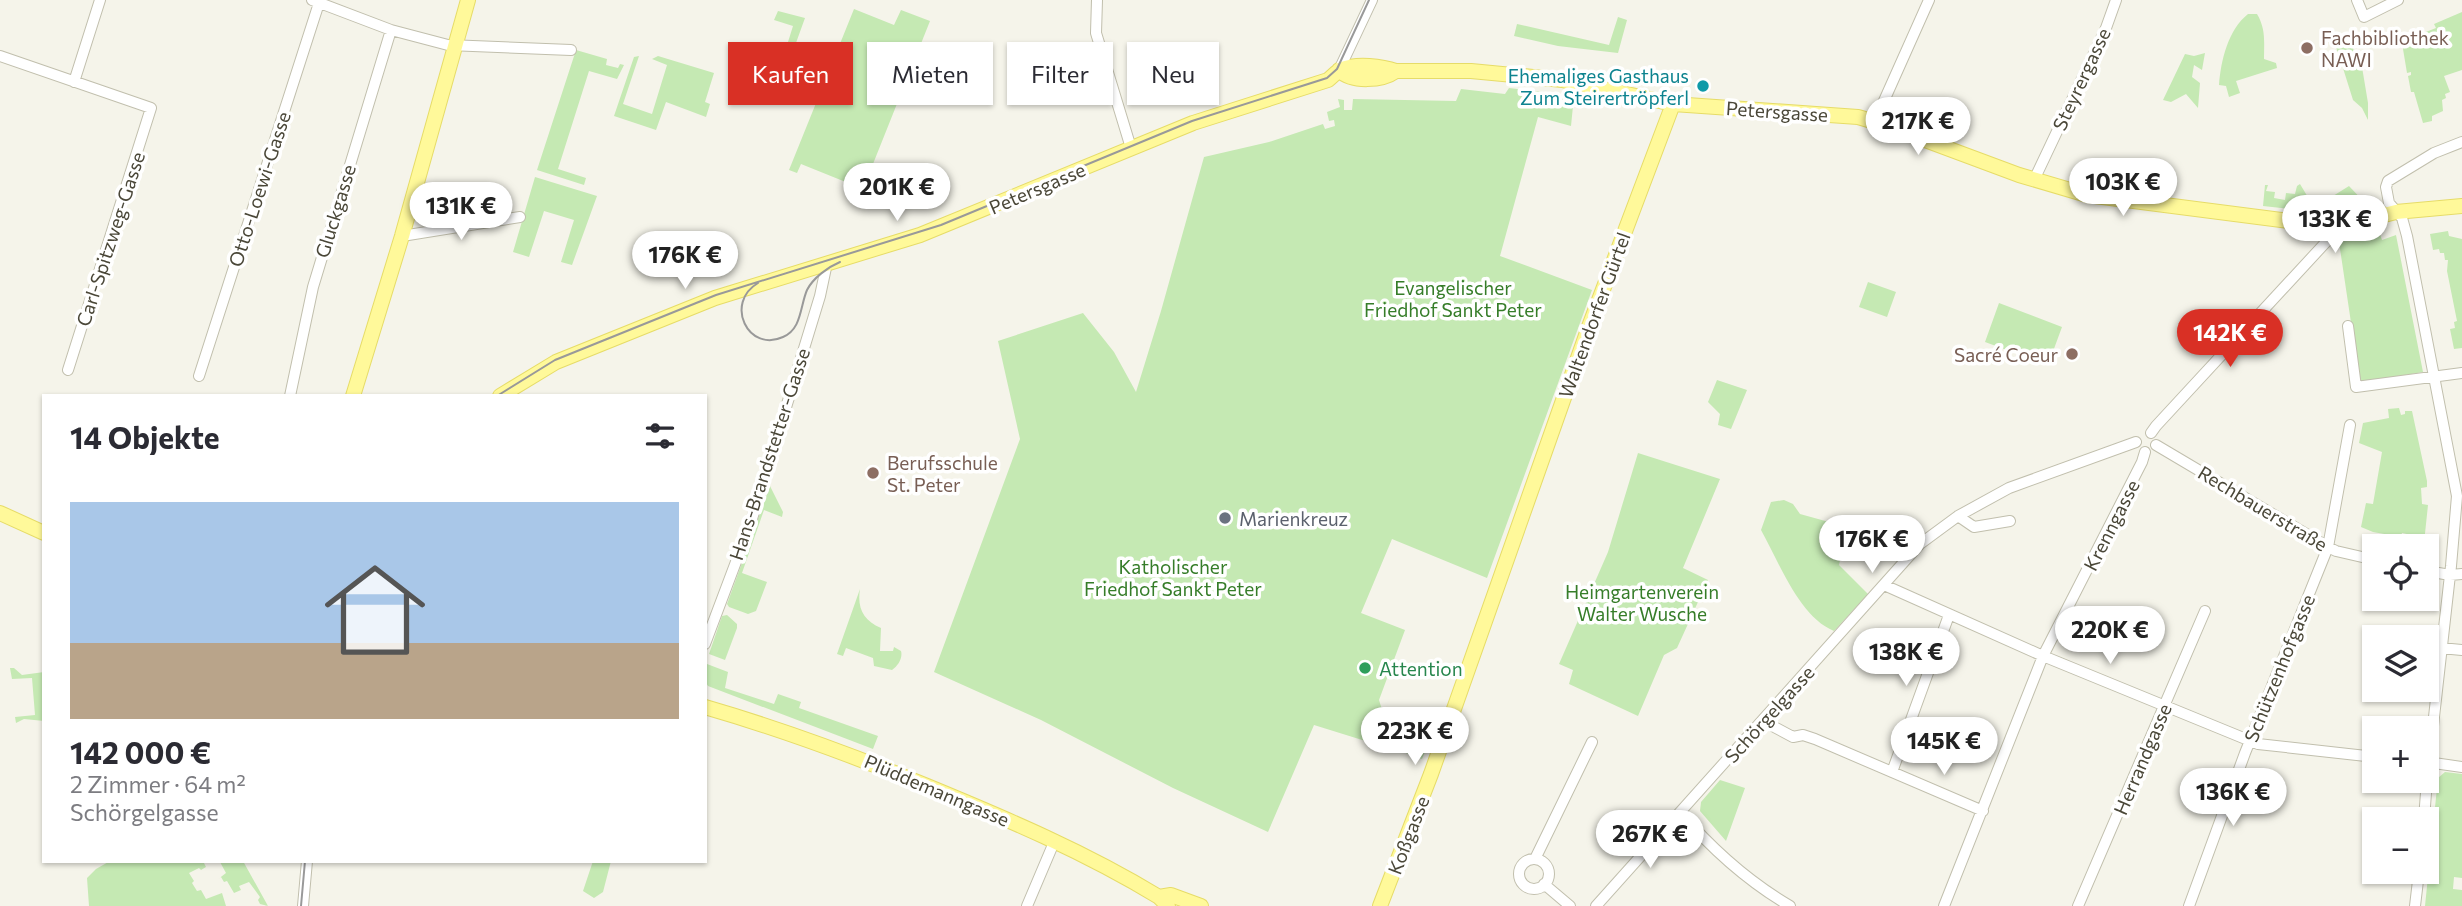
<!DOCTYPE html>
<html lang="de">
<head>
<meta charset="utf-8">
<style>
  :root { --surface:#fff; --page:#f7f7f7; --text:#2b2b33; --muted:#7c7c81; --accent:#d93025 }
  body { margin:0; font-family:Commissioner,sans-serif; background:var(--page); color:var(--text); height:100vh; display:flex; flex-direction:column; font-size:26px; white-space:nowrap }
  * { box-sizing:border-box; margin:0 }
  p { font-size:23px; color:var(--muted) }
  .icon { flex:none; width:38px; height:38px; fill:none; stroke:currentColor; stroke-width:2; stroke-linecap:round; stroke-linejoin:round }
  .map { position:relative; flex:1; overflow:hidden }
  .details { position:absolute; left:42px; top:394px; width:665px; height:469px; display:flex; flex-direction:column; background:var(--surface); border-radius:0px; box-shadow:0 2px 5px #0004 }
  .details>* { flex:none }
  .banner { position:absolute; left:728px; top:42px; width:665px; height:63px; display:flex; gap:14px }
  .fabs { position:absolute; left:2362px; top:534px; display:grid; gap:14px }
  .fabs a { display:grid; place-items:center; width:77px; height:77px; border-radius:0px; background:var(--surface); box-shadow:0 2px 5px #0004; font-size:35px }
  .price { position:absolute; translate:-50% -60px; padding:0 16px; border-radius:24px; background:#fff; color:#222; font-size:23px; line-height:46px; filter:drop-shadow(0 2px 4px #0008) }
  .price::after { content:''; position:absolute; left:50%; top:42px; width:21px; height:16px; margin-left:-10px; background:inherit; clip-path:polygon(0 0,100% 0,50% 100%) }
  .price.active { background:var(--accent); color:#fff }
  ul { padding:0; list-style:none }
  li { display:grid; align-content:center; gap:14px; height:371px; padding:0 28px }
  li span { display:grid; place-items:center; height:217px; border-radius:0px; color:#555 }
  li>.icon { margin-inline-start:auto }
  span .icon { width:126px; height:126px; fill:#fffc; stroke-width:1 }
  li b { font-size:30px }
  h2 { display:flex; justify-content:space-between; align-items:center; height:84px; padding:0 28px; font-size:30px }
  .pill { padding:0 24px; border-radius:0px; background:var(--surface); box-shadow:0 2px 5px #0004; font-size:24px; line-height:63px }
  .pill.active { background:var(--accent); color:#fff }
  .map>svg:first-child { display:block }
</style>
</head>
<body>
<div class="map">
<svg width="2462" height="906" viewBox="0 0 2462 906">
  <rect width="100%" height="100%" fill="#f5f4ea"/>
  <path fill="#c5e9b3" d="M854,9L894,25L901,10L930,21L863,189L801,164L797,173L789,170Z
    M778,11L805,18L784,76L778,74L793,26L774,20Z
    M2462,12V70L2444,76L2450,92L2445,94L2446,98L2442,100L2443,111L2432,116V121L2423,123L2414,92H2411L2408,76L2411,75V72L2407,73L2402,43L2413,37V34L2417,33L2418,35L2436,28L2434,24Z
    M2248,14H2257C2266,29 2264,42 2264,59L2276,63L2277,68L2236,81L2240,93L2229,97L2226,86L2219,85C2221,60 2228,30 2248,14Z
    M1618,17L1627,20L1618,53L1558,46L1514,36L1517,24L1609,45Z
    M2355,32L2358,43L2353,45L2354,56L2360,55L2368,103V120L2362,108L2353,100L2342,65L2344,60L2339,57L2334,40Z
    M576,50L607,59L606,65L618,68L620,64L624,65L617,79L589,71L558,169L586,178L584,185L537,170Z
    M2205,53L2202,70L2194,65L2192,77L2200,83L2198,108L2186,94L2171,102L2163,100L2185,54L2194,56Z
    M639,56L623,104L652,114L667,65L652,59L658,56L714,73L705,102L710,104L706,117L666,102L656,130L614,116L634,57Z
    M1509,88L1574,96L1571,126L1538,117L1500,256L1592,290L1487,578L1392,539L1361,613L1405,630L1379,700L1385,719L1431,737L1422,759L1376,742L1375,744L1314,725L1268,832L1173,788L1041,720L934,672L1020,439L998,341L1083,313L1114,352L1136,392L1161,311L1204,157L1269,142L1323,124L1325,129L1335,126L1334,120L1329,121L1327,112L1340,107L1338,99L1344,100V110H1352L1353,99L1456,101L1461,89L1505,94Z
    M535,177L597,196L572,265L561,262L574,220L544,211L529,257L513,252Z
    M2300,184L2309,199L2308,211L2263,206L2265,185H2268L2266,191L2275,192L2274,198L2285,200L2286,193L2295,194L2297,186Z
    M2349,186L2367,205L2366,209L2334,215L2331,207L2333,196Z
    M2378,229L2382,240L2396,235L2423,372L2360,383L2339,242Z
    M2448,231L2449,236L2462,239V348L2454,349L2450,329L2455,328L2454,322L2457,321L2447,271L2448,260H2445L2444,253H2440L2439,249L2433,250L2430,234Z
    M1868,282L1896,292L1887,317L1859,307Z
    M1999,303L2062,327L2048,365L1985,342Z
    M1717,380L1747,390L1731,429L1718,425L1720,414L1708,402Z
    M2399,408L2401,415L2405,414V411H2412L2427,481V487L2421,488L2422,504L2428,505L2424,543L2416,541V536L2402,533L2401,537L2373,532L2361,527L2366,503L2373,504L2382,452L2359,443L2363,423L2389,418L2388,409Z
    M1638,453L1720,479L1683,568L1708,580L1677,648L1664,655L1638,716L1569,684L1573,670L1559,664L1608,552Z
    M770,486L783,512L782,517L764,510L742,573L767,582L756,611L748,614L729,607L727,604Z
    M1784,500L1793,504L1800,514L1847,527L1839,565L1868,594L1834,631C1799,617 1779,562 1761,530L1771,502Z
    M860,589C857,608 863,620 881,628L880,651H893L894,647L901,651C903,658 898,666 892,670L874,666L873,658L846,648L843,656L837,654Z
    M727,615L737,624V628L725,660L709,654L722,616Z
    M707,664L728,672L725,688L774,704L778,694L801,702L799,708L878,736L873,749L708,686L705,681Z
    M10,668H14L22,675L44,672V721L24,719L16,723L15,717L35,715L32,678L12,679Z
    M2445,772L2462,774V878L2454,877L2453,889L2462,890V906H2425L2438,778Z
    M1720,780L1745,788L1726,841L1700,811L1701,802Z
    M110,861H203L206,867L201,870L199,868L189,873L194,881L192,883L197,891L201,890L206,899L222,893L226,906H89L87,878L96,869Z
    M217,861H243L268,906L260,904L258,900L260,897L249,882L239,886L241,890L234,893L227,881L224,882L221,877L217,880L226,873L220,862Z
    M593,861H611L603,892L594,898L583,891Z"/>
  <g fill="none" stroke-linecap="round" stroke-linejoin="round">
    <g stroke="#c1bfad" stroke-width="12">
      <path id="minor" d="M312,0L391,30L448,45L571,50
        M1097,0L1096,33L1131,148
        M2357,0L2364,17L2398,0
        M0,56L151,108L68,370
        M1339,70L1372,0
        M74,82L100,0
        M1875,121L1929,0
        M2034,180L2106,28L2116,0
        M402,236L520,217
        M2348,326L2356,387L2462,373
        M199,376L319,3
        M290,396L313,287L391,30
        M2151,433L2156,426L2327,241L2336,227
        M2156,445L2328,547L2336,551L2375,560
        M1958,516L1974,527L2010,521
        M2427,571L2450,575L2462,574
        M1884,585L2043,656L2258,744L2375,757
        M705,644L751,522L820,296L827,263
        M2441,648L2462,650
        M1763,721L1793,737L1803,735L1815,739L1983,811
        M2427,762L2462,767
        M1892,772L1949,615
        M2427,779L2451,566L2457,496L2407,236L2402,218L2389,203L2386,187L2388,181L2434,153L2462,142
        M1680,812C1711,848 1749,882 1790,906
        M2424,819L2427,780
        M1535,859L1592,742
        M1519 874a15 15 0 1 1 30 0a15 15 0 1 1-30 0Z
        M1544,884L1570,906
        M303,906L307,861
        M1027,906L1055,840
        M1596,906L1920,544L1958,516L2009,488L2136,442
        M1944,906L2043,656L2142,462L2145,452
        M2078,906L2205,611
        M2189,906L2245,753L2328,547L2350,425
        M2415,906L2419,872"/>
    </g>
    <g stroke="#e6dc68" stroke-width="16">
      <path id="major" d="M1339,70C1352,83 1382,81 1396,71
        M353,396L402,236L468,0
        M500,396L556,362L715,298L920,235L1193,123L1328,80C1333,76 1337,71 1342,69C1357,63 1382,66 1396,71H1471L1533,77L1562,80L1673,104L1858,117L1882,124L2019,175L2087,195L2336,227L2396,212L2462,206
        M0,513L44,533
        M705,707C781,729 854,756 927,786C1007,819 1085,852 1159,897L1168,906
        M1159,897L1171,895L1201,906
        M1380,906L1431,774L1590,324L1673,104"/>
    </g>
    <use href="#minor" stroke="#fff" stroke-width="10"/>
    <use href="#major" stroke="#fff99a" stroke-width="14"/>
    <path stroke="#999" stroke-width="2" d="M758,283C724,303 748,353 783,337C802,329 800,306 807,290C813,278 828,267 840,262
      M497,396L555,360L716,295L941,225L1192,121L1327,78L1337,69L1369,0
      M301,906L305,861"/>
  </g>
  <g fill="#8d6e63" stroke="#fff" stroke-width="2.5">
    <circle cx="2307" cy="48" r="7"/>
    <circle cx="2072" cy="354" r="7"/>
    <circle cx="873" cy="473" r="7"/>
  </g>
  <circle fill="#0f9aa8" stroke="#fff" stroke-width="2.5" cx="1703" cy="86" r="7"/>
  <circle fill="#6b7280" stroke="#fff" stroke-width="2.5" cx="1225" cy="518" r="7"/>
  <circle fill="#2e9e5b" stroke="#fff" stroke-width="2.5" cx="1365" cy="668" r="7"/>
  <g text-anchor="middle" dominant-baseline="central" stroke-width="7" stroke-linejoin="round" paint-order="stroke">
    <g font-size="19" fill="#785e54" stroke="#fff" text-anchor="start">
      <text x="2321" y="37">Fachbibliothek<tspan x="2321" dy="22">NAWI</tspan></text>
      <text x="2058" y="354" text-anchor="end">Sacré Coeur</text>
      <text x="887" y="462">Berufsschule<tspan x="887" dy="22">St. Peter</tspan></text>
    </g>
    <g font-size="19" fill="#0d838f" stroke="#fff" text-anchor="end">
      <text x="1689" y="75">Ehemaliges Gasthaus<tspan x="1689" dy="22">Zum Steirertröpferl</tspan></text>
    </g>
    <g font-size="19" fill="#4a4738" stroke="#fff">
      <text transform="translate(2081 79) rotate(-65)">Steyrergasse</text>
      <text transform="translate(1777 111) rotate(4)">Petersgasse</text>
      <text transform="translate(1037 188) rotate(-23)">Petersgasse</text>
      <text transform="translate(259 189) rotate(-72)">Otto-Loewi-Gasse</text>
      <text transform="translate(335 211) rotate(-73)">Gluckgasse</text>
      <text transform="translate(110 239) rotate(-72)">Carl-Spitzweg-Gasse</text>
      <text transform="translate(1594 315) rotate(-70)">Waltendorfer Gürtel</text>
      <text transform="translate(769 454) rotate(-72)">Hans-Brandstetter-Gasse</text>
      <text transform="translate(2263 508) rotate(31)">Rechbauerstraße</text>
      <text transform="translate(2111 525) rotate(-63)">Krenngasse</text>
      <text transform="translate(2279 668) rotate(-68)">Schützenhofgasse</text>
      <text transform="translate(1769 714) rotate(-48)">Schörgelgasse</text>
      <text transform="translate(2142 759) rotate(-67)">Herrandgasse</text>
      <text transform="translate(937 790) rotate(23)">Plüddemanngasse</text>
      <text transform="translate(1408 835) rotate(-69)">Koßgasse</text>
    </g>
    <g font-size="19" fill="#367d29" stroke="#fff">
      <text x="1453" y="287">Evangelischer<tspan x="1453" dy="22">Friedhof Sankt Peter</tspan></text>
      <text x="1173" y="566">Katholischer<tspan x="1173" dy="22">Friedhof Sankt Peter</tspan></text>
      <text x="1642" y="591">Heimgartenverein<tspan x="1642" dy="22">Walter Wusche</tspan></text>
    </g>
    <g font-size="19" fill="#5b616d" stroke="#fff" text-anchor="start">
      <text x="1239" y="518">Marienkreuz</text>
    </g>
    <g font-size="19" fill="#27864d" stroke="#fff" text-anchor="start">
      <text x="1379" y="668">Attention</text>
    </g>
  </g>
</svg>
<div class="fabs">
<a><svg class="icon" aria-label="locate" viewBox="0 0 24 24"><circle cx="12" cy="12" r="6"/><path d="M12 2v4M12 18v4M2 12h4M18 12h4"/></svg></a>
<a><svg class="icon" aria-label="layers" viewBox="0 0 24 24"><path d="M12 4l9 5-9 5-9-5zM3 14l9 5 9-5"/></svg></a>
<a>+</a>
<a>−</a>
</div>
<b class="price" style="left:1918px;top:157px">217K €</b>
<b class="price" style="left:2123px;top:218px">103K €</b>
<b class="price" style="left:897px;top:223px">201K €</b>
<b class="price" style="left:461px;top:242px">131K €</b>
<b class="price" style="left:2335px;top:255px">133K €</b>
<b class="price" style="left:685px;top:291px">176K €</b>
<b class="price active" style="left:2230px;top:369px">142K €</b>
<b class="price" style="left:1872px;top:575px">176K €</b>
<b class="price" style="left:2110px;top:666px">220K €</b>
<b class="price" style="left:1906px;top:688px">138K €</b>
<b class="price" style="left:1415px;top:767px">223K €</b>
<b class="price" style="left:1944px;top:777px">145K €</b>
<b class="price" style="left:2233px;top:828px">136K €</b>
<b class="price" style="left:1650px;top:870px">267K €</b>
<div class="banner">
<a class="pill active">Kaufen</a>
<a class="pill">Mieten</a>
<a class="pill">Filter</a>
<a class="pill">Neu</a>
</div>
<section class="details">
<h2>14 Objekte<svg class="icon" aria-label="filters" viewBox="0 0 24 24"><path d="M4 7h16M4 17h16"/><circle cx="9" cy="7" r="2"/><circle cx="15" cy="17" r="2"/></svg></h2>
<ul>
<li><span style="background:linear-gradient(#a9c7e8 65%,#b9a48a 0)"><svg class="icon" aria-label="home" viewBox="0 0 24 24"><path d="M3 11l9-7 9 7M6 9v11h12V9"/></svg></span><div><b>142 000 €</b><p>2 Zimmer · 64 m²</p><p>Schörgelgasse</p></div></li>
</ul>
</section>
</div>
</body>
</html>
